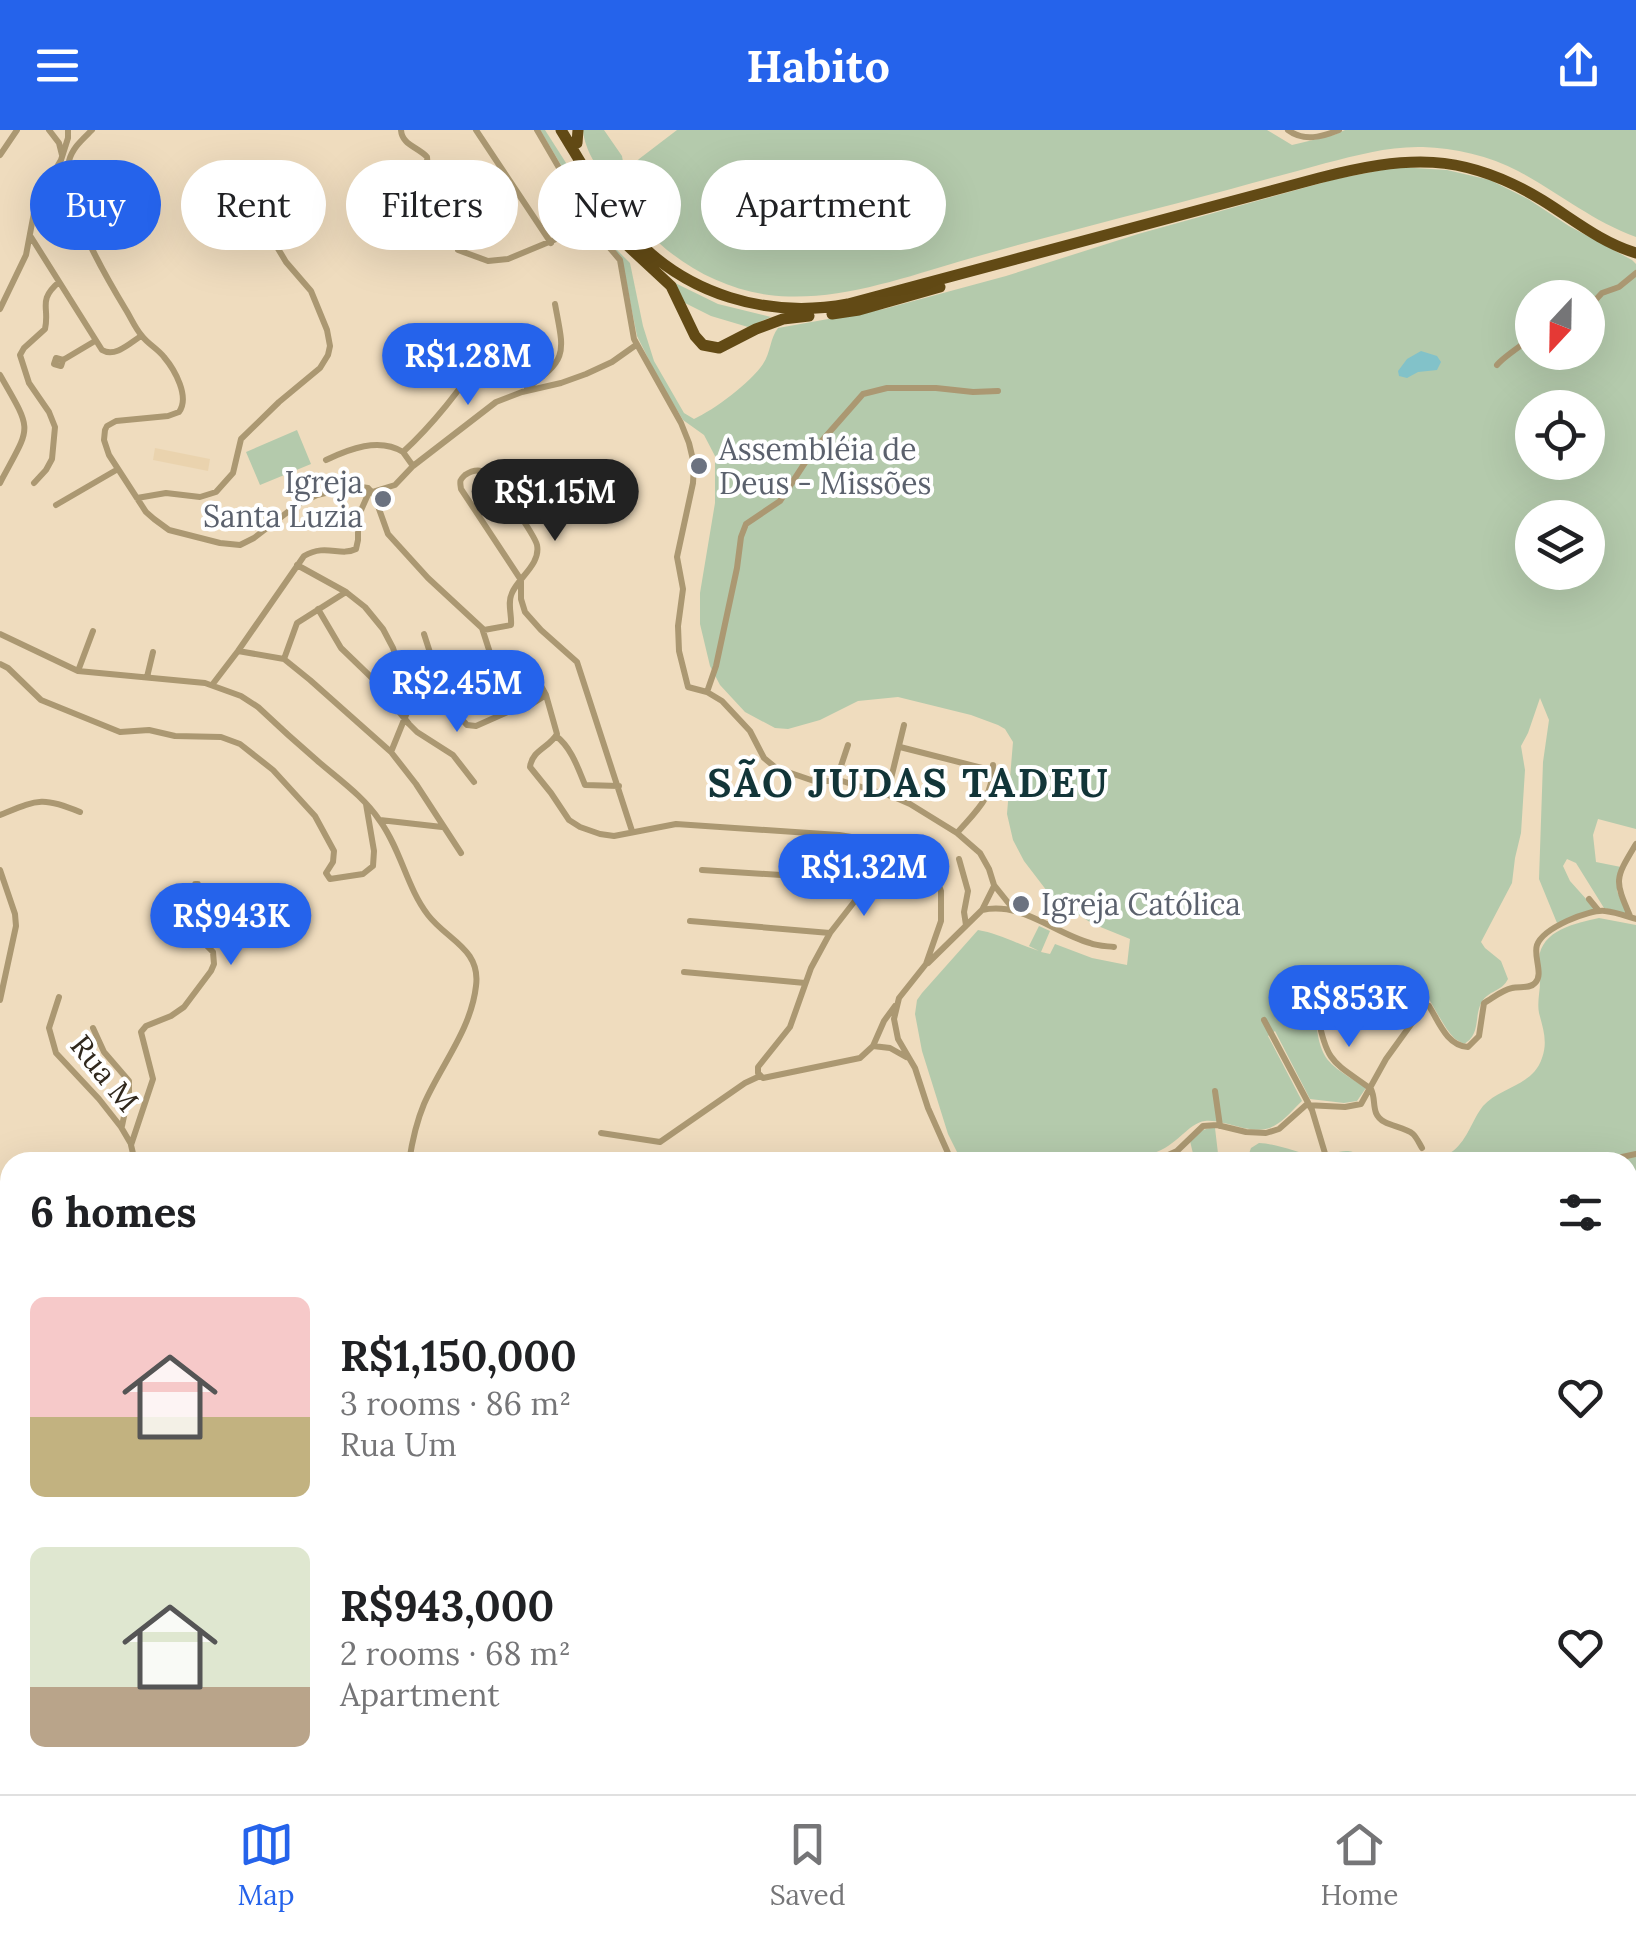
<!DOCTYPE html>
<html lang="en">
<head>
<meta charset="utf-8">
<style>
  :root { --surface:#fff; --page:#f2f2f2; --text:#202124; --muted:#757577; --line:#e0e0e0; --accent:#2563eb }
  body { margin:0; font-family:Lora,serif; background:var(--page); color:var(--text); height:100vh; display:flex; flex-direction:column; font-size:38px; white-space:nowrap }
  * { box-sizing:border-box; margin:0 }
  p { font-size:32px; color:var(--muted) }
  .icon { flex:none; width:55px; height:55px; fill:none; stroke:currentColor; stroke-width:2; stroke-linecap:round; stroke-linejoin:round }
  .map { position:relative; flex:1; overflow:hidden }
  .details { position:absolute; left:0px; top:1022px; width:1638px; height:642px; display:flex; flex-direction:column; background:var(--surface); border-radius:30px 30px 0 0; box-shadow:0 10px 40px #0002 }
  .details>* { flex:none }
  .banner { position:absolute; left:30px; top:30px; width:1000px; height:90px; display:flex; gap:20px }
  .needle { width:65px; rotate:202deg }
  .controls { position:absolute; left:1515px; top:150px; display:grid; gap:20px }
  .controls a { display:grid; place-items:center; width:90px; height:90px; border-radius:50%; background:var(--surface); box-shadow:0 10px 40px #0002; font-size:50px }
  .price { position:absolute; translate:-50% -85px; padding:0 22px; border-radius:35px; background:var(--accent); color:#fff; font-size:32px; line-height:65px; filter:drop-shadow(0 2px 5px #0008) }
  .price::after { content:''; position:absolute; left:50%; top:60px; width:30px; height:22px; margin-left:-15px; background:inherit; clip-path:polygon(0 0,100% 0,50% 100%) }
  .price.active { background:#222; color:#fff }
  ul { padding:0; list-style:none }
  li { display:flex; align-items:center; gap:30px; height:250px; padding:0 30px }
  li span { display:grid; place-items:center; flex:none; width:280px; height:200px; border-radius:15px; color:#555 }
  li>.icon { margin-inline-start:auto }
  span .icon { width:120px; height:120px; fill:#fffc; stroke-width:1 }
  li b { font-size:42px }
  h2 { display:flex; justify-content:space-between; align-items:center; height:120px; padding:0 30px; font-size:42px }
  .pill { padding:0 35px; border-radius:45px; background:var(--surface); box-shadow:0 10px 40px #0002; font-size:35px; line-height:90px }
  .pill.active { background:var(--accent); color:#fff }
  header { display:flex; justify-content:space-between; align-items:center; height:130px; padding:0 30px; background:var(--accent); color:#fff; font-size:45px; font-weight:700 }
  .tab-bar { display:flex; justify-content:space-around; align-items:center; height:140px; border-top:2px solid var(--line); background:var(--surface); font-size:28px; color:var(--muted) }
  .tab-bar a { display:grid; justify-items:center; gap:5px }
  .tab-bar .active { color:var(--accent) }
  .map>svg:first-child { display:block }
</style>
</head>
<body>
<header><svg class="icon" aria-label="menu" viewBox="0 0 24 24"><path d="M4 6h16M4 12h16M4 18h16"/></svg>Habito<svg class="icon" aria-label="share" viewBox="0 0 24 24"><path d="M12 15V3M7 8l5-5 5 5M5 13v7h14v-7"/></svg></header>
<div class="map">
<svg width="1636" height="1664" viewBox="0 0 1636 1664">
  <rect width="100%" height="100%" fill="#efdcbe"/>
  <path fill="#ead3ae" d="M155,318L210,329L208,341L153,330Z"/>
  <path fill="#b4caac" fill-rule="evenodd" d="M540,0H545L598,83L605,108L630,133L643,196L654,231L684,283L694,289C714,280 751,252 763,234C771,222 770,208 778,198L884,179L1006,146L1138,104L1336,49L1398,37L1447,40L1490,50L1528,69L1569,96L1632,130L1636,134V699L1598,689L1593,705L1596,732L1621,737L1617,761L1627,784L1604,778L1576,733L1567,729L1563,736L1570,751L1596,780L1557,793L1539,749L1543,632L1549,590L1540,568L1528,603L1521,616L1525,640L1521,703L1515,728L1512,753L1481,812L1485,818L1501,831L1508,849C1502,861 1491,860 1483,870C1473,884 1482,904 1464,914L1455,909C1435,889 1426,847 1396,840L1387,847L1370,866L1358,865L1365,850L1356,865C1341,863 1323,867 1314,880C1321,932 1323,930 1366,958L1357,971L1344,973L1310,969L1275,901L1268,906L1302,971C1278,995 1272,1006 1236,996C1226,994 1216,990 1205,991C1188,993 1176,1017 1153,1023C1136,1028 1117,1027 1099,1028C1089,1029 1079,1032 1068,1032C1035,1035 1000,1032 967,1032L957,1022L948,1004L922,921L915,884L917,870L922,863L978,800C997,803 1020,815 1039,821L1029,816L1039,796L1050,801L1041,822L1050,824L1055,814L1092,828L1127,835L1130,809L1093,794L1071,780L1050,765L1024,731L1013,710L1007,684L1013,612L1005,599L998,595L971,585L898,567L858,571L820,590L788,599L775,598L745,582L720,555L710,536L700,494V463L715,373V326L704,305L683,290L659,250L637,206L622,131L595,97L585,75ZM1532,168H1588V222H1532ZM1532,278H1588V332H1532ZM1532,388H1588V442H1532Z
    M583,0H604L622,26L625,43L639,29L677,0H1267L1292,15L1334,5L1345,0H1636V107C1592,91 1558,62 1518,41C1490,26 1454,18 1423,17C1389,16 1358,25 1326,33C1295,42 1263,50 1231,59C1141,83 1051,105 961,131C900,149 833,173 769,165C704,156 651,116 616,63L625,54V46L618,54C600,49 584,18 583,0Z
    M673,152L718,174L771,187L748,197L711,186L685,173Z
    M297,300L311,334L260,355L246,322Z
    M1599,788L1636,795V1242H1633L1632,1226L1628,1220V1032H1417C1428,1027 1443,1029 1453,1021C1468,1009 1472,990 1483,976C1500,957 1533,956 1542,928C1548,912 1543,898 1539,883C1537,872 1540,862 1540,852C1541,844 1539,836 1539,829C1541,800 1576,793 1599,788Z
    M1210,998H1215L1219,1032H1195L1190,1011L1203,1000Z
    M1259,1013C1279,1014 1297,1023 1316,1026C1328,1028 1337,1020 1348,1021C1357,1022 1363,1027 1370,1032H1246L1251,1018Z
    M1636,1265V1664H1533L1519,1657L1459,1664H1309L1308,1655H1628V1266Z
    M915,1655H1115L1119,1664H932Z
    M1121,1655H1207L1218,1664H1126Z"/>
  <path fill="#82c2c9" d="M1421,221L1437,226L1441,232L1437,240L1418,242L1407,248L1399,246L1398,241L1407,229Z"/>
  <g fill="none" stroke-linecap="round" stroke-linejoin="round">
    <path stroke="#82c2c9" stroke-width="2.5" d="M696,1664L701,1655"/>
    <path stroke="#ab9872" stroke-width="6" d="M49,0L59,13L62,25
      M92,0C83,9 72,18 69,31C59,68 106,147 126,180C131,188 135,198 142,206C148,214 158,219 164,227C175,240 190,267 179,282L168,286L116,291L107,296L105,300L104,310L109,325L146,382L154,389L169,400L220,413L240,415L254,408L298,374L317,365L355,356L368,358L374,365L388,404L428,448L482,498L491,526L497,536L506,541L530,548L540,554L546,565L557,604C549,618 532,620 530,637L551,663L569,690L580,697L600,704L614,706L676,694L839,705L888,713L913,725L928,737L936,748L941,761V791L926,834L899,868L894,889L898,909L915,938L928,978L952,1032
      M401,0C402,15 418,17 427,27L429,56L437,66L456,68L508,51
      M476,0L551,113
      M537,0L597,103L620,130L634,209L681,293L689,313L694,334L693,353L677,427L683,459L678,496L679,521L688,557L707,562L722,571L750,601L764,628L776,638L814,651H842L894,667L910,674L957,703L980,723L989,739L994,755L1014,780
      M1288,0C1304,12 1322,7 1339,0
      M0,25L17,0
      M31,107L102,220C115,228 130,213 141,206
      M458,120L488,131L508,129L561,107L574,97L583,78
      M1588,178L1602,163L1619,157L1636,143
      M0,179L26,125L36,72L61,30L68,8V0
      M56,228L63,230L61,236L54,234Z
      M63,230L95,211
      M1497,235C1503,227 1524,214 1532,207
      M0,245C34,304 31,294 0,353
      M527,258C569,228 564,223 555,174
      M326,330C349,319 379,307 403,322
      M413,336L403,322C438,290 464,253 492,215
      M34,353L46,340L52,329L55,297L49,282L29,253L20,225L24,218L45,199C50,177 37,171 59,152
      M372,362L395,355L413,336L496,272L522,262L561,253L586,244L612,232L636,215
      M137,368L166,363L200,367L216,362L233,343L241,309L279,272L320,238L328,225L330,216L327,200L311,161L286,132L274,112L267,108L252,106
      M56,375L118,339
      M297,435L346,462
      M318,479L341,518L371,547L409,594L417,602L453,625L474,652
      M484,500L511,495C512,485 507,473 512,463C518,448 541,434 537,415C535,406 495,347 488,343C480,339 472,340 465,345C459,351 460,351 461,359L521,450V469L525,482L541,500L577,532L632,701
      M0,504L78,541L205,553L241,566L258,577C278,596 299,615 320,633C341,651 364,667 380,691C401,720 407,758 428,785C447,810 481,819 476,856C471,900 441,935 424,974C416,993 412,1012 409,1032
      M424,504L446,572L467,595L476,596L512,580L524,579L546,565
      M238,521L284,529L310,550L391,622L416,654L461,723
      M284,529L297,493L346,462L365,477L383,499L393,518L408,564V580L391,622
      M0,534L8,538L41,570L120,602L149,600L175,606L221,607L240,614L273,640L315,686L334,721L333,732L326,743L330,749L363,744L373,736L374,721L366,674
      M78,541L93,501
      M147,547L153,522
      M212,555L238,521L304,426C326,413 340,427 356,419L358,410V387L370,360
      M707,562L716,536L737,438L741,407L746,394L780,371L812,322L863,264L887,258H936L973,262L998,261
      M556,606C571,617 578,638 585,655L619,656
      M900,617L994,641
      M836,651L848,615
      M887,665L904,595
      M0,685C37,670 42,666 80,682
      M380,690L442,697
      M957,703C977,680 993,668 993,635
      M959,729L968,761L964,782L966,795
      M0,740L15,784L16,796L0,870
      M702,740L843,749L855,752L860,758L858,767L830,803L811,838L790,897L758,937V943L763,948L860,928L873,916L884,891L895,876
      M195,754H198L199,759H194Z
      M1589,769L1598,780
      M982,780C1021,771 1054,803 1090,813C1097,816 1106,816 1114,817
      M1630,786C1614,749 1615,749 1636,714
      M690,791L830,803
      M928,833L982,780L994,756
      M684,842L805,853
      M59,867L49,898L56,923L99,969L121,997L131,1014
      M1318,887C1327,934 1334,932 1371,959C1375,967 1373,975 1376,983C1382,997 1402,995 1413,1004C1417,1008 1419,1013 1422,1018
      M1264,890L1312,980L1327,1030
      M93,898L104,922L129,951V962L122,996
      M873,916L890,918L906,927
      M1215,961L1220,996
      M601,1003L660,1012L745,953L760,946
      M135,1032L131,1015L153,949L141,902L146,896L171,886L184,877L211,841L214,834L213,822C189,797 176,797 195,759
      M1153,1032L1177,1021L1203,996L1217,995L1246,1002L1266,1003L1279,999L1306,975L1345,977L1361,974L1386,929L1425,875L1429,876C1439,892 1447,916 1468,917L1479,906L1484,873C1493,868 1502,860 1512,858C1519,856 1530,859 1535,853C1544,845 1533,826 1537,815C1543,798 1589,779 1605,781C1616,782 1626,786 1636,789
      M1558,1032L1578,1028L1613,1029L1636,1024
      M1628,1153L1636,1147
      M0,1209L10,1230
      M1628,1291L1636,1289
      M0,1305L10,1302
      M0,1317L10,1335
      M1628,1539L1636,1546
      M1628,1609L1636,1602
      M0,1613L10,1624
      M0,1649L10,1640
      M38,1655L46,1664
      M187,1655L196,1664
      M258,1655L264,1664
      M572,1655C593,1661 623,1663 644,1655
      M727,1655L741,1664
      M881,1655L897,1664
      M1118,1655L1122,1664
      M1221,1655L1227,1664
      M1484,1655L1486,1664
      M401,1664L403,1655
      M406,1664L419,1655
      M520,1664L521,1655
      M779,1664L785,1655
      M812,1664L816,1655
      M1563,1664L1569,1655"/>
    <path stroke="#624a15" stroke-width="11" d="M561,0C582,34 603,73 630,103C685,165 768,189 848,174L1319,48C1406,26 1462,21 1542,70C1573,89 1600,112 1636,123
      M577,13L578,0
      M589,57L613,98L629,117L671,156L695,206L703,215L719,218L756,199L783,189L809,186
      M832,184L859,180L940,157"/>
  </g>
  <g fill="#6b7280" stroke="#fff" stroke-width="4">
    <circle cx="699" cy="336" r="10"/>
    <circle cx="383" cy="369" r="10"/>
    <circle cx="1021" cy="774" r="10"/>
  </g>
  <g text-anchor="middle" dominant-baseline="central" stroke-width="8" stroke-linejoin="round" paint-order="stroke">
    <g font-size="30" fill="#5b616d" stroke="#fff" text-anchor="start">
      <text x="719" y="319">Assembléia de<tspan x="719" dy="34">Deus - Missões</tspan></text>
      <text x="363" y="352" text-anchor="end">Igreja<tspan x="363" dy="34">Santa Luzia</tspan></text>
      <text x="1041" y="774">Igreja Católica</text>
    </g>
    <g font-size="30" fill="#30281d" stroke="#fff">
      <text transform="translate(105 943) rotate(51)">Rua M</text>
    </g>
    <g font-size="40" font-weight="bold" letter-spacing="2.5" fill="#123538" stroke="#fff">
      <text x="909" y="652">SÃO JUDAS TADEU</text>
    </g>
  </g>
</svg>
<div class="controls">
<a><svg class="needle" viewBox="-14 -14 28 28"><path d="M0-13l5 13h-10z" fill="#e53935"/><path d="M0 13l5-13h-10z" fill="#757577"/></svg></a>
<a><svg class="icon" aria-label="locate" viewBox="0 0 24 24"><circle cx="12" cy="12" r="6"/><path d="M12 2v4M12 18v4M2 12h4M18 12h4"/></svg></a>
<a><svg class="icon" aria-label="layers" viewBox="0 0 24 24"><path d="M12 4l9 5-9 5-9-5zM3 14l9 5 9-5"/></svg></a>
</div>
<b class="price" style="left:468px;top:278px">R$1.28M</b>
<b class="price active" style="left:555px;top:414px">R$1.15M</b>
<b class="price" style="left:457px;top:605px">R$2.45M</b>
<b class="price" style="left:864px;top:789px">R$1.32M</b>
<b class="price" style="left:231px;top:838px">R$943K</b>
<b class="price" style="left:1349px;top:920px">R$853K</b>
<div class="banner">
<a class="pill active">Buy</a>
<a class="pill">Rent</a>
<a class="pill">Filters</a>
<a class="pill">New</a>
<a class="pill">Apartment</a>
</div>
<section class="details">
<h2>6 homes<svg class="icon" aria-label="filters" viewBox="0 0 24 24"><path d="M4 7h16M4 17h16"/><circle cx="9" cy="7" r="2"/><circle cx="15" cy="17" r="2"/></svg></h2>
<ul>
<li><span style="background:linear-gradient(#f6c9c9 60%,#c2b280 0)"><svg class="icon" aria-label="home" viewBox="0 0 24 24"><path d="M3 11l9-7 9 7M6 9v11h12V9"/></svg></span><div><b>R$1,150,000</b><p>3 rooms · 86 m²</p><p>Rua Um</p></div><svg class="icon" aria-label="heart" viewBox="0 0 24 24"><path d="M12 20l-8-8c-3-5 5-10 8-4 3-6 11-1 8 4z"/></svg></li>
<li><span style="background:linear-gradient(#dfe7d0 70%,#b9a48a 0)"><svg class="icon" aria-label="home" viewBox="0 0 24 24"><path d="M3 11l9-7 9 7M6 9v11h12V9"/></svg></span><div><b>R$943,000</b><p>2 rooms · 68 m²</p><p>Apartment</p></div><svg class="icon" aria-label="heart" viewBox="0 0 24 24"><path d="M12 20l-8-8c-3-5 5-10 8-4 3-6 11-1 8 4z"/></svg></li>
</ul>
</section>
</div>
<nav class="tab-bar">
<a class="active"><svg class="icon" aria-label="map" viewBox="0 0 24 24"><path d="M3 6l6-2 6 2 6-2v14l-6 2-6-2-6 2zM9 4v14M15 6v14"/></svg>Map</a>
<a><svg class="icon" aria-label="saved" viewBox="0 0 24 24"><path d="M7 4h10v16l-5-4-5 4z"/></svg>Saved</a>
<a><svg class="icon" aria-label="home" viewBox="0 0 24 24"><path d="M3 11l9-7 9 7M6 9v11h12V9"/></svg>Home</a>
</nav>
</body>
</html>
